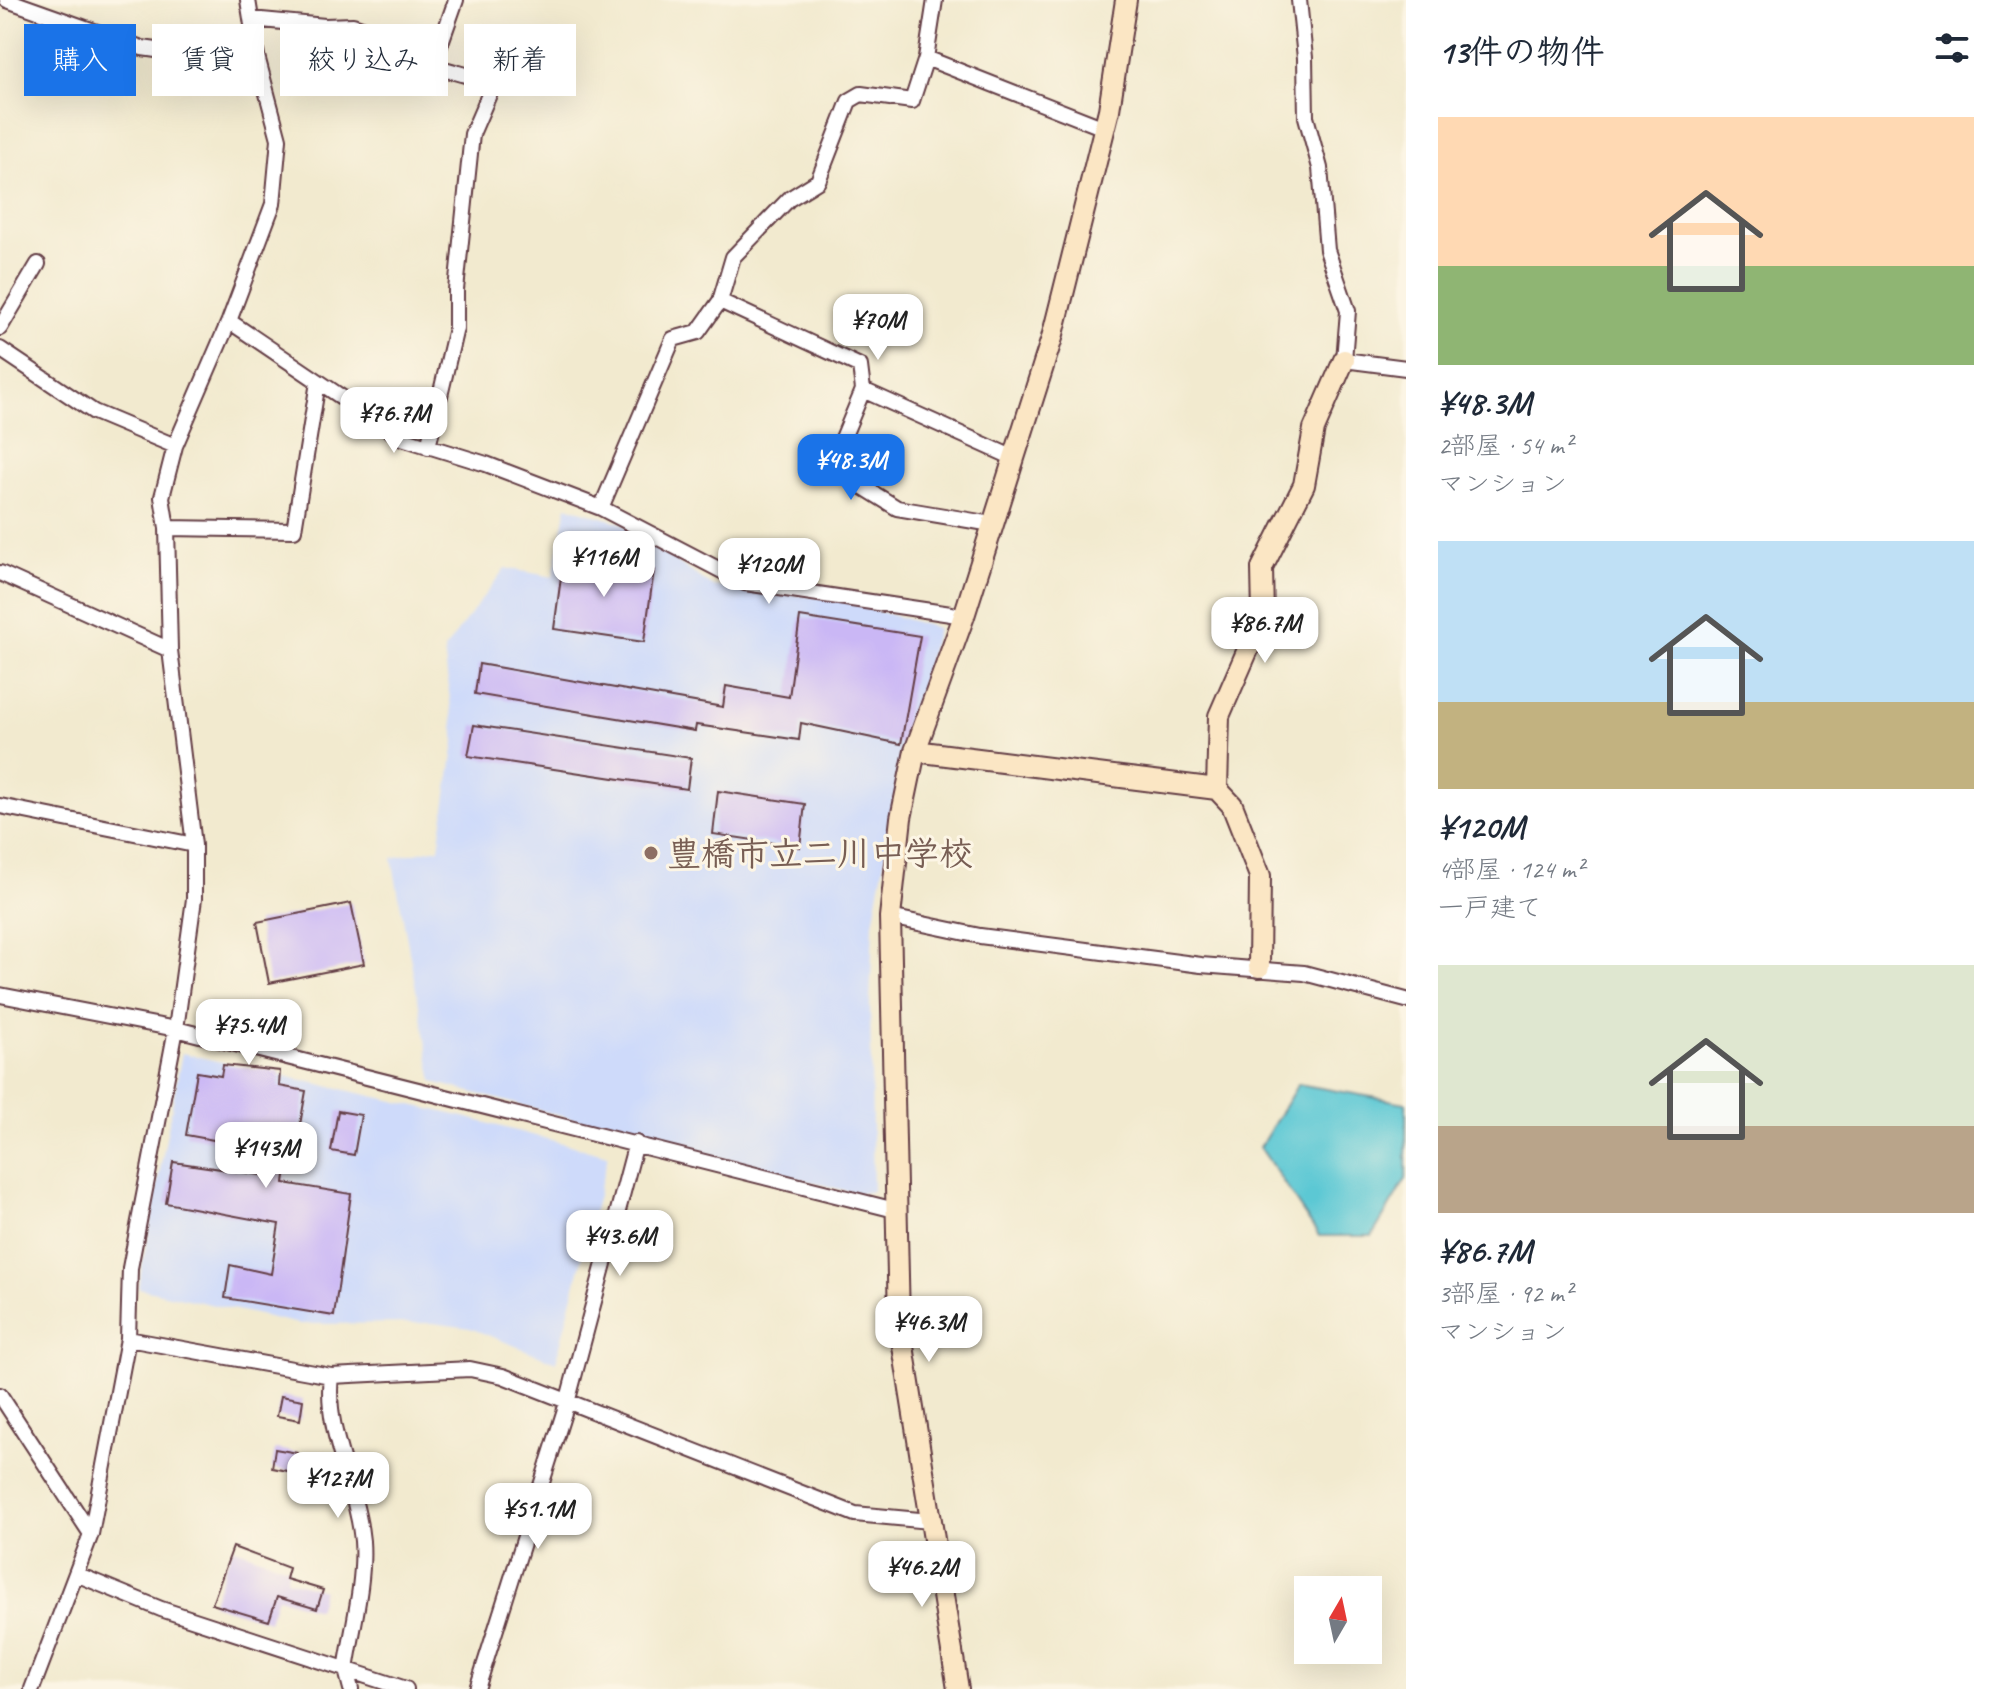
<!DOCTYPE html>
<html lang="ja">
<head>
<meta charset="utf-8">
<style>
  :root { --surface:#fff; --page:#f2f2f3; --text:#1f2937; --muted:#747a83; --accent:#1a73e8 }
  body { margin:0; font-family:Caveat,"Klee One",sans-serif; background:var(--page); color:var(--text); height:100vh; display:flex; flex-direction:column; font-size:30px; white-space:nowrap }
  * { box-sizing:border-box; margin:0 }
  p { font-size:26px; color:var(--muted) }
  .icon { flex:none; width:44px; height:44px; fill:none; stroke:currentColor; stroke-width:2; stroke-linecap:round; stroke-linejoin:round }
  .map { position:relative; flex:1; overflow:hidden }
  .drawer { display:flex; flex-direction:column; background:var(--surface); width:600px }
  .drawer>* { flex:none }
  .hud { position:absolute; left:24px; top:24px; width:760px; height:72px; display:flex; gap:16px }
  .needle { width:52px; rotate:9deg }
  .tools { position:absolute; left:1294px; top:1576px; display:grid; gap:16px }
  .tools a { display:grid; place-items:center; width:88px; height:88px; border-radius:0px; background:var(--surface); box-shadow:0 8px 32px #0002; font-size:40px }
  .price { position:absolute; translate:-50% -68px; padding:0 18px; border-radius:16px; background:#fff; color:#222; font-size:26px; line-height:52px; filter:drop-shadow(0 2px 4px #0008) }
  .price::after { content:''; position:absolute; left:50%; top:48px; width:24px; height:18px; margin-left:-12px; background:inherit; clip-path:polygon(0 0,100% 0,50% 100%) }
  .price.active { background:var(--accent); color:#fff }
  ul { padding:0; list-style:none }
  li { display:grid; align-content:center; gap:16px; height:424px; padding:0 32px }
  li span { display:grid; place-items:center; height:248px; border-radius:0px; color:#555 }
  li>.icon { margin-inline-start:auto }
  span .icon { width:144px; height:144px; fill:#fffc; stroke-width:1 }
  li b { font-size:34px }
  h2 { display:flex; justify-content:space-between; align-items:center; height:96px; padding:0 32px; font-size:34px }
  .chip { padding:0 28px; border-radius:0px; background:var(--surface); box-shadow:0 8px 32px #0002; font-size:28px; line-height:72px }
  .chip.active { background:var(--accent); color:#fff }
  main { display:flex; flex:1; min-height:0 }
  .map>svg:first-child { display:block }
</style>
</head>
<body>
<main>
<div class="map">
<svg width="1406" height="1689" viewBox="0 0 1406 1689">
  <rect width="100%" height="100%" fill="#fcf5e5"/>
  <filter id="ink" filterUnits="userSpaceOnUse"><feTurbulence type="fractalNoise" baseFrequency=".0125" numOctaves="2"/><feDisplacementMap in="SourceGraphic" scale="16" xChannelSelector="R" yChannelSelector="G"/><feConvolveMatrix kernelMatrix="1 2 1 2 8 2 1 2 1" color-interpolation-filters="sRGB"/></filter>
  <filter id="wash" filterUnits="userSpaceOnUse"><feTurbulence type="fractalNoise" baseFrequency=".006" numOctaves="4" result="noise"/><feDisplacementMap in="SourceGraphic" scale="32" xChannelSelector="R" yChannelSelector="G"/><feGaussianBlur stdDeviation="1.8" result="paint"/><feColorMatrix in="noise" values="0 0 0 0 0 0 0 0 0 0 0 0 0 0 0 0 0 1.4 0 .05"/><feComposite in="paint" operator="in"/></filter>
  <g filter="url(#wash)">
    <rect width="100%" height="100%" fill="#f2eacf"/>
    <path fill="#cedafa" d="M567,506L621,523L712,586L836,599L937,628L903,757L873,923L870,1005L873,1191L858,1194L433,1082L392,858L439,848L455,742L444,650L505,568L553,577Z
      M182,1053L456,1115L608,1155L556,1362L470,1328L433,1323L299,1324L138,1288Z"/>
    <path fill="#5bc8d4" stroke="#527480" stroke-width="2" d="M1298,1084L1406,1103V1179L1372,1236H1319L1260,1147Z"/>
    <g id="blocks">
      <path fill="#cab7f5" d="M564,555L654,570L644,642L554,629Z
        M800,617L920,636L901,744L801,723L799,740L696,725L695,731L475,694L479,664L723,707L726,686L789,697Z
        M474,725L691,758L687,789L468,756Z
        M718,791L805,804L800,847L713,834Z
        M351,903L364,964L269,983L257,922Z
        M223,1065L280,1071L279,1086L306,1091L295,1153L288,1152L284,1183L351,1194L334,1316L225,1298L230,1265L271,1274L279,1224L166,1203L173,1162L269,1176L274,1151L186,1135L197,1072L221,1076Z
        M338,1111L361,1115L354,1155L331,1151Z
        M281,1396L303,1400L300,1420L277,1416Z
        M275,1449L298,1453L296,1462L331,1458L334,1484L314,1487L313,1476L272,1468Z
        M233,1547L289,1568L286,1579L323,1590L317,1609L277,1597L269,1621L212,1604Z"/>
    </g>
  </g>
  <g filter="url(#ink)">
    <use href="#blocks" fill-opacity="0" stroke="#633d44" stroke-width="2"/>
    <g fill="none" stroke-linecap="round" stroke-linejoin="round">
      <g stroke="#633d44" stroke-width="18">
        <path id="street" d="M7,0L142,48L192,55L257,56
          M1299,0L1305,58L1306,117L1320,168L1327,250L1348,311L1344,360L1406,368
          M251,19L325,26L353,25L437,54
          M926,58L1104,128
          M720,301L860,366L863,390L1014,458
          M229,321L402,438L486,464L601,508L745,583L964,616
          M0,328L38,264
          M0,349L94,412L175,446
          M863,390L831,467L897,508L992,524
          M428,447L456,328V290L472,134L494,83L437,67V54L456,0
          M601,508L673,339L698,332L720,301L733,257L789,199L818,181L849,101L861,94L912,101L926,58L935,0
          M167,528L294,530L318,382
          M0,573L170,650
          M0,806L194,845
          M890,917L980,936L1201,965L1304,973L1406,1000
          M0,995L176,1029L895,1210
          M128,1339L331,1376L470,1369L503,1376L855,1514L930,1521
          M331,1376C324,1431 357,1486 362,1541C365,1582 352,1629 346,1670L351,1689
          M0,1395L91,1534
          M76,1574L161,1609L406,1689
          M32,1689L91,1534L128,1339L130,1268L176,1029L194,899V845L170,650L167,528L162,497L175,446L229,321L273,204L279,139L257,56L248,0
          M477,1689L567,1403L636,1143"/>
      </g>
      <g stroke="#633d44" stroke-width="24">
        <path id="secondary" d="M915,751L1217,789
          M1259,967L1260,876L1232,805L1217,789L1219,716L1263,615L1262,568L1304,485L1314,429L1344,360
          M958,1689L899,1321L890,917L901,818L915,751L964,616L1052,338L1109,110L1126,0"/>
      </g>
      <use href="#street" stroke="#fff" stroke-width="14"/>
      <use href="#secondary" stroke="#fbe6c4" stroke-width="20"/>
    </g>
  </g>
  <circle fill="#8d6e63" stroke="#fcf5e5" stroke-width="3" cx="651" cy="853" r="8"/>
  <g text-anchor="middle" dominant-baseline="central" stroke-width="6" stroke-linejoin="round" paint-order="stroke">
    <g font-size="34" font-weight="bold" fill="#785e54" stroke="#fcf5e5" text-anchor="start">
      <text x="667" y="853">豊橋市立二川中学校</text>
    </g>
  </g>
</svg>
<div class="tools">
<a><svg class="needle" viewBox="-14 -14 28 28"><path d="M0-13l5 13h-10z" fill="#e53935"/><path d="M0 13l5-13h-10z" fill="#747a83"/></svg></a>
</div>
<b class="price" style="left:878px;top:362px">¥70M</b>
<b class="price" style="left:394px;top:455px">¥76.7M</b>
<b class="price active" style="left:851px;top:502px">¥48.3M</b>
<b class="price" style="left:604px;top:599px">¥116M</b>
<b class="price" style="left:769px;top:606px">¥120M</b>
<b class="price" style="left:1265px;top:665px">¥86.7M</b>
<b class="price" style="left:249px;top:1067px">¥75.4M</b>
<b class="price" style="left:266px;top:1190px">¥143M</b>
<b class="price" style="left:620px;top:1278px">¥43.6M</b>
<b class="price" style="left:929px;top:1364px">¥46.3M</b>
<b class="price" style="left:338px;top:1520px">¥127M</b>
<b class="price" style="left:538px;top:1551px">¥51.1M</b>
<b class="price" style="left:922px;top:1609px">¥46.2M</b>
<div class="hud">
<a class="chip active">購入</a>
<a class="chip">賃貸</a>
<a class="chip">絞り込み</a>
<a class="chip">新着</a>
</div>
</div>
<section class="drawer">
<h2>13件の物件<svg class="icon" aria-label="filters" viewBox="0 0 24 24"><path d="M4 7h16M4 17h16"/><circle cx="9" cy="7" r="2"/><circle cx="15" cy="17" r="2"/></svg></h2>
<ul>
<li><span style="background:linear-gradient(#ffd9b3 60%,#8fb573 0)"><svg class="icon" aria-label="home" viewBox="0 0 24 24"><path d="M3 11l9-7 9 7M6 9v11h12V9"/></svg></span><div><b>¥48.3M</b><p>2部屋 · 54 m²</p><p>マンション</p></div></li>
<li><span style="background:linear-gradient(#bfe0f5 65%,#c2b280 0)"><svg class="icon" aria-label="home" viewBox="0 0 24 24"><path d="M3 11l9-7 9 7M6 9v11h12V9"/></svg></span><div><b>¥120M</b><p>4部屋 · 124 m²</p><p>一戸建て</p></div></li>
<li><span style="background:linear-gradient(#dfe7d0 65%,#b9a48a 0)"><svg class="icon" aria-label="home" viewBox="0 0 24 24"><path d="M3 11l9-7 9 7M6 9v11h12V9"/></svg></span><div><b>¥86.7M</b><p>3部屋 · 92 m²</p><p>マンション</p></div></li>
</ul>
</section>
</main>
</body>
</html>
